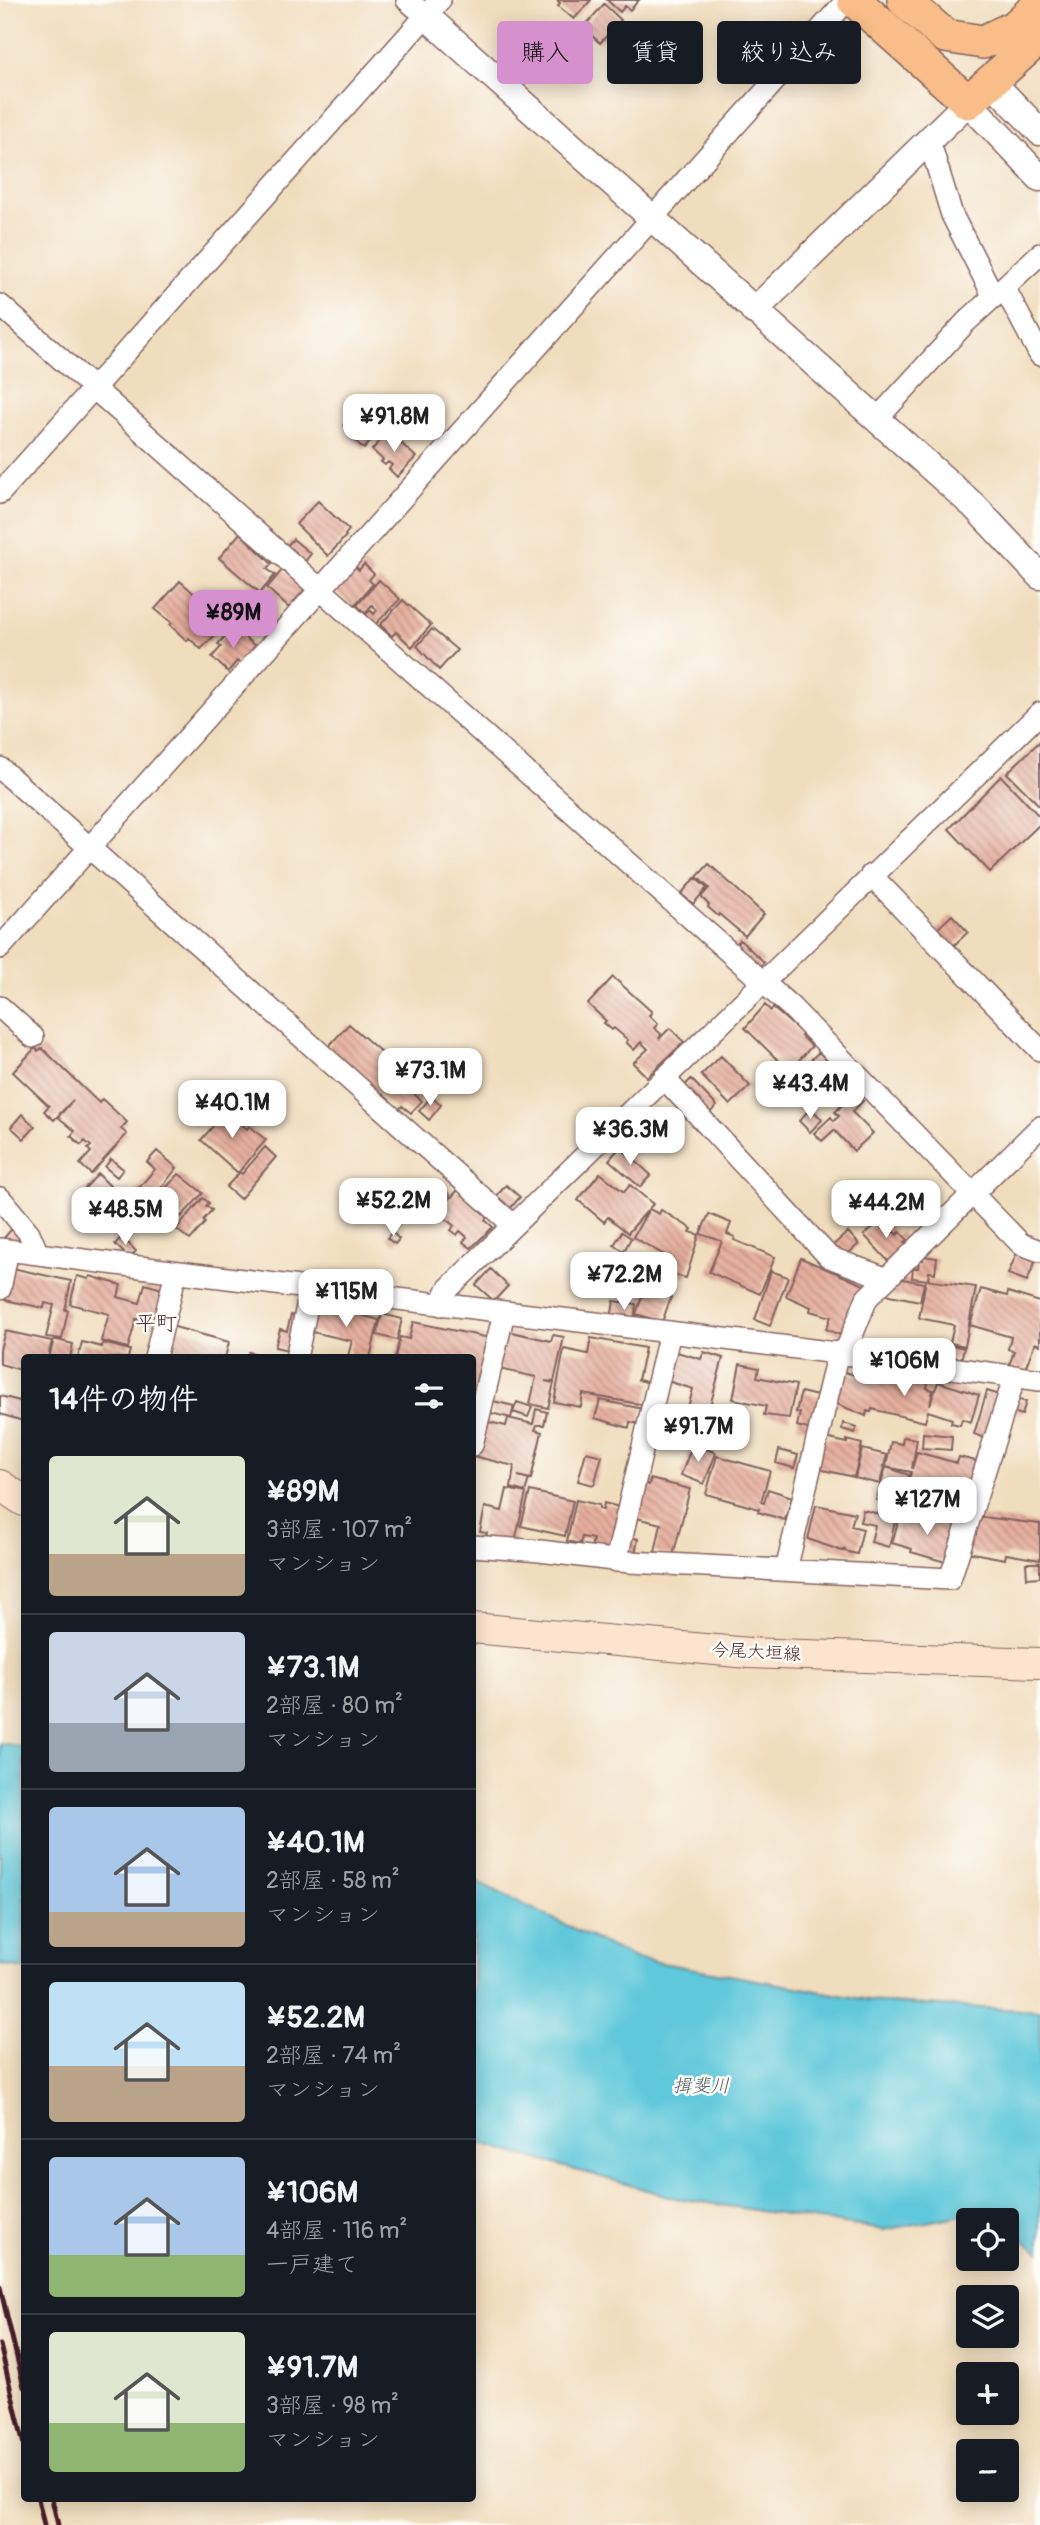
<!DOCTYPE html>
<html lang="ja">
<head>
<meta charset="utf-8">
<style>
  :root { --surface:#171b24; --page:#20242c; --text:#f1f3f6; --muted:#9ea1a6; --line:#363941; --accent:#d690ce }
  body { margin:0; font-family:Pangolin,"Klee One",sans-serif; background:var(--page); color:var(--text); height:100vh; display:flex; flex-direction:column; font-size:26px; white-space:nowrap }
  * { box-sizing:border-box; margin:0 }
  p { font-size:23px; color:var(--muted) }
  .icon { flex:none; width:38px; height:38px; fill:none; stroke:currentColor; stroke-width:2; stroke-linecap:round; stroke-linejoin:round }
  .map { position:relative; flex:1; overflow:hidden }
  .sheet { position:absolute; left:21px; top:1354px; width:455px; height:1148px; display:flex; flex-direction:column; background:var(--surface); border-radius:7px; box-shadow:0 4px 18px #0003 }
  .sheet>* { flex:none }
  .hud { position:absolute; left:497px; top:21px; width:438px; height:63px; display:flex; gap:14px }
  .buttons { position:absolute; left:956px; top:2208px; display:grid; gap:14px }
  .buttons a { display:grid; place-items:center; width:63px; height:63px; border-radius:7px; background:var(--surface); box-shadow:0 4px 18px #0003; font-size:35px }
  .price { position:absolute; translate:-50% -60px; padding:0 16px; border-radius:14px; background:#fff; color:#222; font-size:23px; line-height:46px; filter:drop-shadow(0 2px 4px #0008) }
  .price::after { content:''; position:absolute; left:50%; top:42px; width:21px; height:16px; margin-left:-10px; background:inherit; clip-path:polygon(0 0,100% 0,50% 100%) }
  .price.active { background:var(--accent); color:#111 }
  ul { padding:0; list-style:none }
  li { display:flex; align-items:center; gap:21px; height:175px; padding:0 28px }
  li+li { border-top:2px solid var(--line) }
  li span { display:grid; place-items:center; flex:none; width:196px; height:140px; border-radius:7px; color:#555 }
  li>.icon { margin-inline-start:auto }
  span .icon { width:84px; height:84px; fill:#fffc; stroke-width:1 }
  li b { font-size:30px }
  h2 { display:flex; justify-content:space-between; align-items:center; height:84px; padding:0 28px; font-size:30px }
  .tag { padding:0 24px; border-radius:7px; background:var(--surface); box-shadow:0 4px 18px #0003; font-size:24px; line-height:63px }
  .tag.active { background:var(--accent); color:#111 }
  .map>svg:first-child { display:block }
</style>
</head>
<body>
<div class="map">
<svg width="1040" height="2525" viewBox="0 0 1040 2525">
  <defs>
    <pattern id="building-back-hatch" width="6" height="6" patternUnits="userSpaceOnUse" patternTransform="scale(1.75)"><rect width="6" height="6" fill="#e5af9d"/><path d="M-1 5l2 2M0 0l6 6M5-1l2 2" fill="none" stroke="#bc8e80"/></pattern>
  </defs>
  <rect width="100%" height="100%" fill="#fdfcf7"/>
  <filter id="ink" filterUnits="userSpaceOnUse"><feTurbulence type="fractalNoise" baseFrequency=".0143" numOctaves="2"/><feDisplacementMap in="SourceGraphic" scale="14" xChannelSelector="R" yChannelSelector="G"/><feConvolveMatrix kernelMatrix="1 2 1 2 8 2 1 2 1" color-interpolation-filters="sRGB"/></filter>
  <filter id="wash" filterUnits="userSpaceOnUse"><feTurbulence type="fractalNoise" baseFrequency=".00686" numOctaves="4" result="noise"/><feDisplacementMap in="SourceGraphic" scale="28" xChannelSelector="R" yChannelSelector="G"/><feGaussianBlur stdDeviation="1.57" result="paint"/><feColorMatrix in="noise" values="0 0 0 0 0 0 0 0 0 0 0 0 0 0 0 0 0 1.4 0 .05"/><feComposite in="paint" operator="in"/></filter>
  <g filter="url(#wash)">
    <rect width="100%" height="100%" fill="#f0ddbd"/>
    <path fill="#5fc8da" stroke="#547482" stroke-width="2" d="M0,1743L24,1747V1969L0,1964Z
      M473,1880L634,1958L885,2003L1040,2011V2252L1006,2227V2221H998L984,2211L884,2230L675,2198L473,2141Z"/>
    <g id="blocks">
      <path fill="url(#building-back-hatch)" d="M557,0H591L574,19L558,6L560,3Z
        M607,0H639L630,10L625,6L620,12Z
        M604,4L621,20L600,43L583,28Z
        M359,408L382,428L364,449L349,435L352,432L344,425Z
        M388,431L416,457L397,477L389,469L392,465L388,462L385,465L381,462L383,460L372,450Z
        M318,501L349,530L345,535L346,536L328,556L296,524Z
        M240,533L272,564L267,569L275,575L260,593L219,558Z
        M293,539L311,554L302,565L284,549Z
        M353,564L359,570L364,564L374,574L369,580L373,584L353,607L332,588Z
        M283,569L305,589L289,608L267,588Z
        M379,580L400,599L372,628L367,624L371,620L366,615L370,610L374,614L377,610L372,605L365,613L357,605Z
        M180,581L227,623L201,649L189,638L187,641L170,625L172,623L155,609Z
        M403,600L431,625L412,647L396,632L392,636L380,625Z
        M233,627L256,647L241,664L237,661L228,672L212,657L221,647L218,644Z
        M432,629L457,650L439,670L417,646Z
        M1040,741V806L1007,773Z
        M1001,776L1040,817V824L990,872L949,829Z
        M709,864L764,914L745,936L719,914L718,916L708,907L709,905L701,897L709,888L697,877Z
        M695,878L707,888L693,904L681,894Z
        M952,915L968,932L951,948L935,931Z
        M740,940L764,962L757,971L733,947Z
        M613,977L652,1012L649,1015L658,1024L654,1028L661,1034L659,1039L670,1028L684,1042L647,1077L633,1063L648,1049L641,1042L634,1050L626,1042L628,1040L614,1028L612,1030L604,1023L606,1021L588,1004Z
        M765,1005L771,1011L773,1008L803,1034L801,1036L812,1046L791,1069L787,1066L786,1068L745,1028Z
        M349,1024L406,1074L400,1081L422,1101L411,1113L402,1106L398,1111L327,1048Z
        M35,1048L38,1051L42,1048L99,1103L102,1099L127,1122L121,1129L127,1134L91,1174L80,1164L91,1152L88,1149L91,1146L85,1141L81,1145L71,1136L75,1131L58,1117L73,1100L54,1120L44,1111L49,1106L13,1072Z
        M819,1052L846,1080L827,1098L800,1070Z
        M721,1056L750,1086L730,1105L701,1075Z
        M691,1079L717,1106L705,1117L680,1091Z
        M855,1093L863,1101L852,1112L873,1133L854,1151L834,1130L822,1141L814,1133L831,1117L834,1121L839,1116L835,1112Z
        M431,1097L441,1105L429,1120L419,1111Z
        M220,1106L247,1129L249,1126L266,1140L238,1173L201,1140L215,1124L209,1119Z
        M814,1111L822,1120L810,1132L799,1121L807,1112L811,1115Z
        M22,1114L35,1127L24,1139L11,1127Z
        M265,1147L276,1157L240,1199L226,1187L240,1172L242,1174Z
        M620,1147L651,1175L640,1187L609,1160Z
        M157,1151L177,1168L146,1207L132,1196L155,1169L147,1162Z
        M111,1159L123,1169L117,1177L105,1167Z
        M600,1173L624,1192L630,1185L653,1204L628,1233L608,1217L604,1222L578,1200Z
        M98,1174L130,1206L107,1231L74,1200Z
        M179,1174L203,1193L181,1217L160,1194Z
        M435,1181L450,1195L430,1218L414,1205Z
        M506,1185L520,1197L509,1210L495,1198Z
        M458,1190L488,1216L485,1220L493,1227L471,1248L463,1242L467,1237L460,1231L457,1235L451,1230L454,1226L438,1212Z
        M203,1198L209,1203L206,1206L212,1210L203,1220L205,1223L190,1240L176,1229Z
        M649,1209L659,1214L661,1210L692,1229L690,1232L699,1235L686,1278L671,1274L673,1260L633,1237Z
        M709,1214L731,1223L727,1234L735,1237L734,1240L775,1257L760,1294L709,1272L722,1241L700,1234Z
        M882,1219L897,1235L900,1232L908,1240L905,1242L908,1245L888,1261L864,1235Z
        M15,1225L23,1234L16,1243L8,1242L4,1238Z
        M392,1232L399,1239L395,1244L387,1238Z
        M622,1232L631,1238L624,1251L614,1245Z
        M848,1232L859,1244L842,1259L831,1247Z
        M122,1237L136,1251L129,1258L115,1244Z
        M1017,1252L1036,1260L1027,1281L1008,1274Z
        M923,1256L937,1258L935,1273L929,1272L928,1280L912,1278L913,1268H918L919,1260H923Z
        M801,1258L864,1285L845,1337L826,1329L831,1317L810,1311L811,1307L786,1296Z
        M12,1268L71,1281L65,1310H68L62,1339L46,1337L54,1305L45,1303L44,1308L5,1300Z
        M491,1269L508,1286L494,1301L476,1285Z
        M771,1271L788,1277L770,1326L755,1320Z
        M77,1276L89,1279L90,1276L121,1285L118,1297L140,1303L145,1284L162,1289L154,1323L136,1319L128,1348L101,1341L109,1314L70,1304Z
        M653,1278L666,1282L662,1294L671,1297L662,1322L636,1314L645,1288L649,1289Z
        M897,1278L924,1283L920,1301L885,1294Z
        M926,1280L976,1287L965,1346L950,1343L954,1325L919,1318Z
        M981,1289L1007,1296L1008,1292L1040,1302V1345L1035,1343L1024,1371L1009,1366L1014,1351L1008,1349L1011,1337L970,1325Z
        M614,1301L636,1304L634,1322L611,1319Z
        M322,1305L379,1320L370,1358L348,1356L352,1341L308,1331L314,1306L321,1308Z
        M382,1314L402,1319L397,1340L377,1335Z
        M291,1315L300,1317L292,1351L275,1347L280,1329L287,1331Z
        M413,1322L490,1338L477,1399L472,1398V1358H395L400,1337L409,1339Z
        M171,1326L229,1342L225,1358H162Z
        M503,1330L551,1341L553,1335L564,1337L554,1382L545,1381L554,1383L548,1408L530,1404L536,1377L494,1368Z
        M5,1331L52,1341L48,1358H24V1371L0,1364V1350Z
        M591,1338L645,1348L638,1380L651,1383L645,1405L583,1394L581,1407L554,1402L564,1349L588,1354Z
        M54,1339L73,1344L70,1358H49Z
        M82,1342L102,1347L103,1343L130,1350L128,1358H78Z
        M951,1345L964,1348L961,1360L948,1357Z
        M673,1351L701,1359L704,1352L723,1358L706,1421L686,1415L693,1389L664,1380Z
        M249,1352L271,1357V1358H247Z
        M740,1364L759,1368L757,1377L796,1385L789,1418L764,1415L766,1406L733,1399Z
        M841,1371L879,1382L881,1376L906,1382L908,1378L928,1383L927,1388L933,1390L930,1405L938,1382L979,1395L971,1422L962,1419L960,1425L951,1423L952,1419L928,1411L925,1422L872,1409L871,1412L867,1411L866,1416L832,1402Z
        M987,1391L1003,1396L989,1440L974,1434Z
        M801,1392L821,1397L812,1430L797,1426L800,1413L796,1412Z
        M0,1396L24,1402L23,1421L0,1414Z
        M1014,1398L1026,1402L1022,1415L1009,1411Z
        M600,1400L643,1409L640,1424L630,1422L629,1428L595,1418Z
        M493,1401L514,1406L511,1418L491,1413Z
        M517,1402L532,1407L528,1417L513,1412Z
        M536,1409L547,1412L544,1425H537L535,1430L542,1432L531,1479L518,1476L529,1479L525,1492L511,1488L514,1466L473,1456L481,1420L506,1426L508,1418L533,1424Z
        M843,1423L857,1427L855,1433L842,1429Z
        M923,1433L952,1436L951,1450L922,1448Z
        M821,1437L847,1443V1440L862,1444L854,1477L814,1468Z
        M903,1437L917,1439L912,1469L917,1452L957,1463L959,1457L980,1462L970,1498L909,1481L911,1472L886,1467L891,1442L902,1444Z
        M693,1443L716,1453L704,1484L681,1475Z
        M862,1449L887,1455L884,1466H882L884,1467L880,1484L855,1478Z
        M779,1450L798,1455L794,1468L776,1463Z
        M586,1452L602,1456L594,1485L578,1481Z
        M717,1456L770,1471L761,1502L764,1503L768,1489L792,1497L785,1520L758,1512L759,1509L706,1494Z
        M886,1467L909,1475L898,1507L876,1500Z
        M650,1479L690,1489L673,1556L655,1552L661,1524L632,1517L640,1482L649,1485Z
        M507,1489L526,1493L514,1546L485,1540L487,1533L480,1532L485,1507L502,1511Z
        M530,1491L573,1501L565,1536L521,1526Z
        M576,1500L599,1505V1509L603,1510L604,1503L623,1508L613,1554L591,1549L593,1539L582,1537L580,1544L567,1541Z
        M932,1500L962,1509L959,1520L928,1516Z
        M816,1505L855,1513L851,1526L863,1529L857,1554L844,1551L845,1548L842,1551L808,1539Z
        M863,1510L896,1518L889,1547L871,1542L875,1525L860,1522Z
        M901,1513L941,1525L943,1518L961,1523L949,1563L911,1552L912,1549L892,1543Z
        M974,1516L1040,1524V1560L1006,1554L1005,1559L967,1552Z
        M627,1536L638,1539L635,1554L624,1551Z
        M1026,1563H1040V1577L1027,1578Z"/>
    </g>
  </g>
  <g filter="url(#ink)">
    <use href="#blocks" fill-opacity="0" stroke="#84625e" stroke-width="2"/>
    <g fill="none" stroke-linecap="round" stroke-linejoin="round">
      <g stroke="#84625e" stroke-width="24">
        <path id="minor" d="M407,0L426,16
          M929,140L952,215L994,297
          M1004,287L1040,355
          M0,305L791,1007L1021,1244L1040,1251
          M877,419L966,322L1040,254
          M0,493L440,0
          M0,768L513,1225
          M871,875L1040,1050
          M0,948L847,0
          M0,1007L33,1037
          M664,1078L829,1257L885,1278
          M0,1198L29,1233L38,1254
          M0,1249C346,1295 694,1332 1040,1380
          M0,1289L8,1250
          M441,1305L448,1289L1040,713
          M845,1353L867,1298L1040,1127
          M155,1358L176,1272
          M296,1358L311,1288
          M472,1445L504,1313
          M472,1546L540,1551L629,1562L950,1579L1015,1376
          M616,1561L670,1332
          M786,1570L838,1352"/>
      </g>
      <g stroke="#84625e" stroke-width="29">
        <path id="tertiary" d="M426,16L974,506L1040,576
          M991,81L1040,132
          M754,311L968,102L1040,178"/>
      </g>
      <g stroke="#84625e" stroke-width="32">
        <path id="secondary" d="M0,1485L24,1501
          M472,1628L749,1653L1040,1663"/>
      </g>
      <g stroke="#84625e" stroke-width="36">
        <path id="primary" d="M854,0L968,102L1040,37
          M904,0L945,36L983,42L1015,27L1040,4"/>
      </g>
      <use href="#minor" stroke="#fff" stroke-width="21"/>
      <use href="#tertiary" stroke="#fff" stroke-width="26"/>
      <use href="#secondary" stroke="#fce5cf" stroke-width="30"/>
      <use href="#primary" stroke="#f8bd88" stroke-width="33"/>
      <path stroke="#4a1f2b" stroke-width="5" d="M0,2287L24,2387
        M0,2345L24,2445
        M38,2499L44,2525
        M52,2499L58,2525"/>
    </g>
  </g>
  <g text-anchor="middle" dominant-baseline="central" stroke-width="5" stroke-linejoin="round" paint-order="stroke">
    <g font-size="18" fill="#4a1f2b" stroke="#fdfcf7">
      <text transform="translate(756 1652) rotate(3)">今尾大垣線</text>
    </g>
    <g font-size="19" font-style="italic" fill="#515a68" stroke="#fdfcf7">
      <text x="701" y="2086">揖斐川</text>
    </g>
    <g font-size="21" fill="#4a1f2b" stroke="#fdfcf7">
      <text x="156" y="1323">平町</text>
    </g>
  </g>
</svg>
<div class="buttons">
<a><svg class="icon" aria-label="locate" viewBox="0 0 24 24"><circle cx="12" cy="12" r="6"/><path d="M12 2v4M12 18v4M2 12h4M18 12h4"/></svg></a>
<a><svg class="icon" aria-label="layers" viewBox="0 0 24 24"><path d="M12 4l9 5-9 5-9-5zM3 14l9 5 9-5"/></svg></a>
<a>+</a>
<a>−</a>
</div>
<b class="price" style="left:394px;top:454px">¥91.8M</b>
<b class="price active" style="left:233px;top:650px">¥89M</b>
<b class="price" style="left:430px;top:1108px">¥73.1M</b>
<b class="price" style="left:810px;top:1121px">¥43.4M</b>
<b class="price" style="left:232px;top:1140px">¥40.1M</b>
<b class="price" style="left:630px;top:1167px">¥36.3M</b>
<b class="price" style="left:393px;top:1238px">¥52.2M</b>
<b class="price" style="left:886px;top:1240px">¥44.2M</b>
<b class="price" style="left:125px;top:1247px">¥48.5M</b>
<b class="price" style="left:624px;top:1312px">¥72.2M</b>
<b class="price" style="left:346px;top:1329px">¥115M</b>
<b class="price" style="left:904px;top:1398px">¥106M</b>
<b class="price" style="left:698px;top:1464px">¥91.7M</b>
<b class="price" style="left:927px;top:1537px">¥127M</b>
<div class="hud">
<a class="tag active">購入</a>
<a class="tag">賃貸</a>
<a class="tag">絞り込み</a>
</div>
<section class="sheet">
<h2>14件の物件<svg class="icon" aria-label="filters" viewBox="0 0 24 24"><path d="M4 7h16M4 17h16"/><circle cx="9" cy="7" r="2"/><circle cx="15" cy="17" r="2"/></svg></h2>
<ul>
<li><span style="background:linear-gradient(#dfe7d0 70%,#b9a48a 0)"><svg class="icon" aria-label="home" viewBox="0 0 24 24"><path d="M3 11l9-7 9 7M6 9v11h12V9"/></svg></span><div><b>¥89M</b><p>3部屋 · 107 m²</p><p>マンション</p></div></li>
<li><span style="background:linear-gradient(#c9d6e8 65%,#9aa5b1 0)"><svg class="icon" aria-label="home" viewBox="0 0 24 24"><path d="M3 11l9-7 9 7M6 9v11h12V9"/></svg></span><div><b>¥73.1M</b><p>2部屋 · 80 m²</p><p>マンション</p></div></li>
<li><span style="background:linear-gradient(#a9c7e8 75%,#b9a48a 0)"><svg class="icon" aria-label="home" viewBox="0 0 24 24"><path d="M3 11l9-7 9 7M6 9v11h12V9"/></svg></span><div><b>¥40.1M</b><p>2部屋 · 58 m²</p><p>マンション</p></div></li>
<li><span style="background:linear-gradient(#bfe0f5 60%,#b9a48a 0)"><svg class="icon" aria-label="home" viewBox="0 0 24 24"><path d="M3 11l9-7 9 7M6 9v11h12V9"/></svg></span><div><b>¥52.2M</b><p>2部屋 · 74 m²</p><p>マンション</p></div></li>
<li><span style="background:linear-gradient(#a9c7e8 70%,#8fb573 0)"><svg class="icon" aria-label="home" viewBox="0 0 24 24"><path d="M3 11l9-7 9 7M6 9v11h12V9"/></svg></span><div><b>¥106M</b><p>4部屋 · 116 m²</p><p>一戸建て</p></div></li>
<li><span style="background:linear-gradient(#dfe7d0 65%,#8fb573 0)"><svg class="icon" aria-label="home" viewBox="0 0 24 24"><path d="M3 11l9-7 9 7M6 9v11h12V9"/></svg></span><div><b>¥91.7M</b><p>3部屋 · 98 m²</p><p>マンション</p></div></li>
</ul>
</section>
</div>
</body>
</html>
